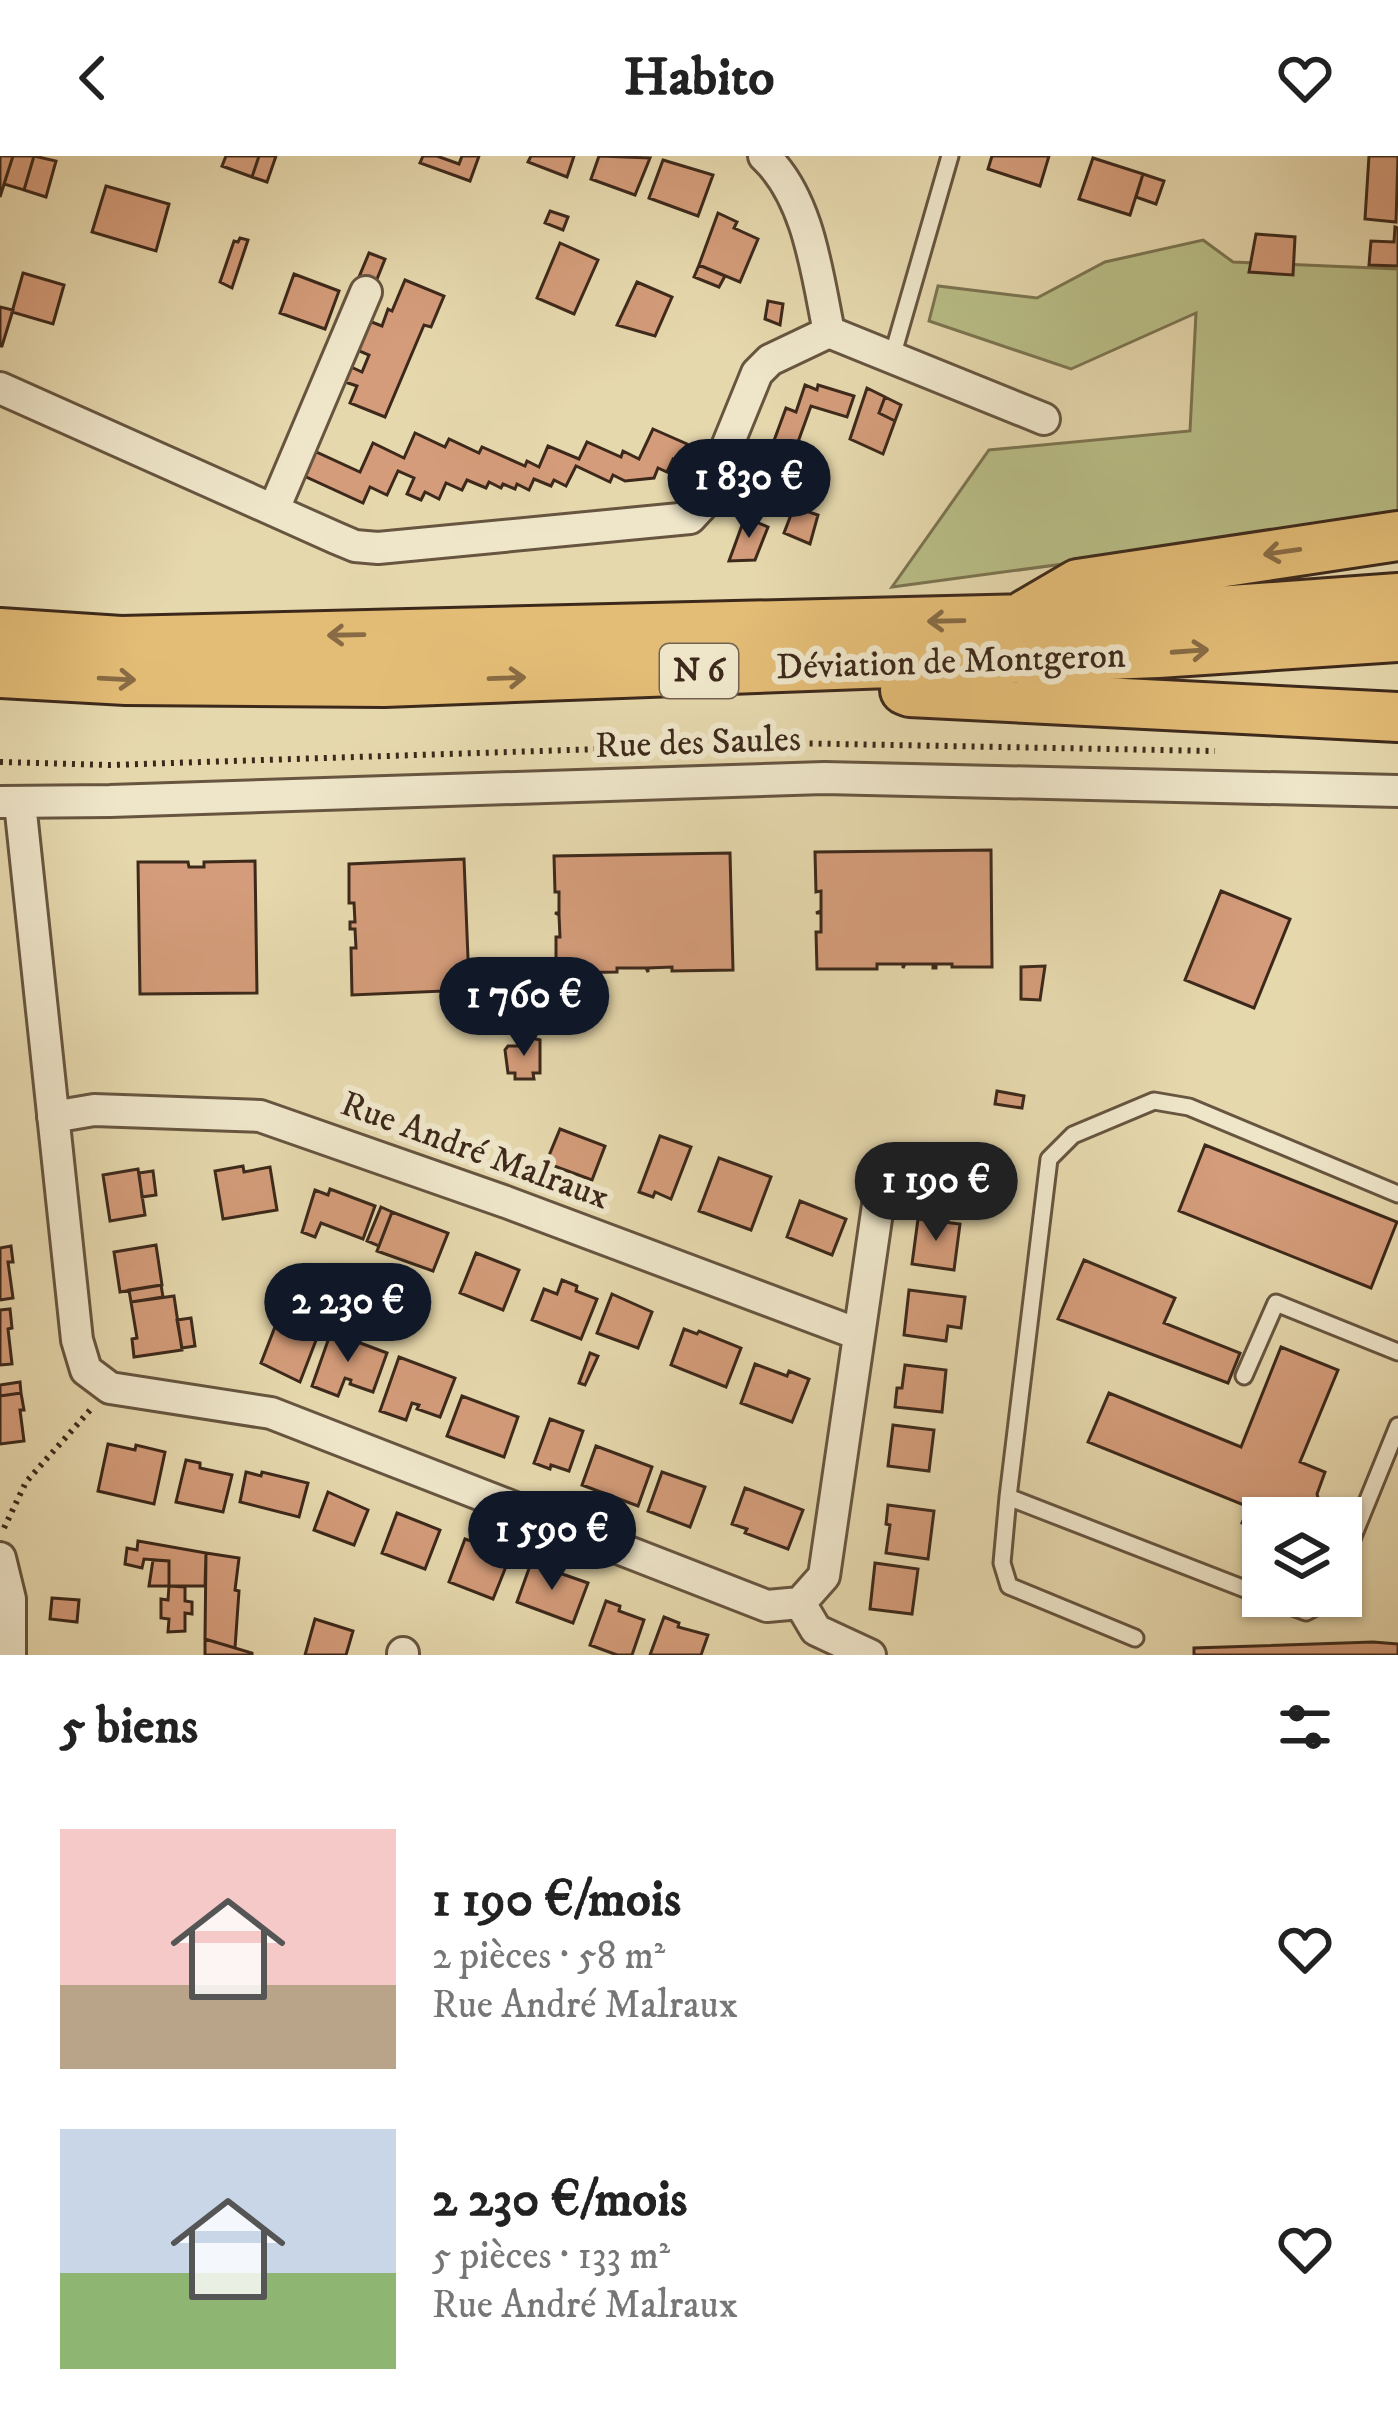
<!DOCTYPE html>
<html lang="fr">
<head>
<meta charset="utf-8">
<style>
  :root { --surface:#fff; --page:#f2f2f2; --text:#222; --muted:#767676; --accent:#111827 }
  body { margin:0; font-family:"IM FELL DW Pica",serif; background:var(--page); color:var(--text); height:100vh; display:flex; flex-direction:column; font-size:45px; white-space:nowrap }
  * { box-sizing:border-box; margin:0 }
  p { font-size:39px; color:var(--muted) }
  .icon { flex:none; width:66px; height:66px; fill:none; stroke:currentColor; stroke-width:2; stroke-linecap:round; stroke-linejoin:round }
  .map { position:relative; height:1499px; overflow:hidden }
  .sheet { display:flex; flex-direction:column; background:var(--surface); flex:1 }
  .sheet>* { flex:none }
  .tools { position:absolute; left:1242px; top:1341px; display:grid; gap:24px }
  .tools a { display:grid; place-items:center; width:120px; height:120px; border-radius:0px; background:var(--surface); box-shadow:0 3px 9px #0004; font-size:60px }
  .price { position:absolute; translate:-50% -102px; padding:0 27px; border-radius:42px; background:var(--accent); color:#fff; font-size:39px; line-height:78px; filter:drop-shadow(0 3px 6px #0008) }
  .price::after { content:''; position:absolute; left:50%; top:72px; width:36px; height:27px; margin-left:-18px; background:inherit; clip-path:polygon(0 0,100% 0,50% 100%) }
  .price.current { background:#222; color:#fff }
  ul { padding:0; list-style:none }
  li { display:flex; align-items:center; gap:36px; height:300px; padding:0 60px }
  li span { display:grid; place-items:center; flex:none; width:336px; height:240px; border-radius:0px; color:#555 }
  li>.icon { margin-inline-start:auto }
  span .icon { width:144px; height:144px; fill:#fffc; stroke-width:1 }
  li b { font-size:51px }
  h2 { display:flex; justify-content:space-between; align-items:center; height:144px; padding:0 60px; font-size:51px }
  header { display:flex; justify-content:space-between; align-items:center; height:156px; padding:0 60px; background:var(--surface); font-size:54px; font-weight:700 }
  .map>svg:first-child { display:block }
</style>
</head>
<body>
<header><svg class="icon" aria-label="back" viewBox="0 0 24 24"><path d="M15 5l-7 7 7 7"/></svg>Habito<svg class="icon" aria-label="heart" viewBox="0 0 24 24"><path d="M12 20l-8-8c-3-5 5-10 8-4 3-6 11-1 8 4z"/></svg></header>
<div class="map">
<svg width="1398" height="1499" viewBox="0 0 1398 1499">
  <rect width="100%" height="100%" fill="#e6d8ad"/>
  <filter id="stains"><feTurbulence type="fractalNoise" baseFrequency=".00167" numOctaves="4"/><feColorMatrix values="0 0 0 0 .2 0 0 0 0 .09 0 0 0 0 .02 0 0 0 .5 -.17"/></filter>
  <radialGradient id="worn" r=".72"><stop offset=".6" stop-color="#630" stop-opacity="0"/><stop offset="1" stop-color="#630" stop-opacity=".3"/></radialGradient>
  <path fill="#b9be87" stroke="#7b7451" stroke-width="3" d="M1203,84L1233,106L1398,113V359L1287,378L892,431L989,294L1190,275L1196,157L1071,213L929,165L938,130L1037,142L1105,106Z"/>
  <path fill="#d49c7a" stroke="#3d291b" stroke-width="3" d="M0,0H13L0,41Z
    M13,0H34L24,34L4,28Z
    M34,0L56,5L46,41L24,34Z
    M226,0H259L252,21L222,10Z
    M259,0H276L267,26L252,21Z
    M423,0H437L459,8L462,0H479L470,25L420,7Z
    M531,0H574L567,21L528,6Z
    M599,0L650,2L635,39L591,23Z
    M992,0H1049L1040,30L988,13Z
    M1369,0H1398L1396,66L1365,63Z
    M1093,2L1143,18L1130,59L1079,43Z
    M663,4L713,19L698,60L649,42Z
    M1143,18L1164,25L1156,48L1136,41Z
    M106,30L169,48L156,95L92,76Z
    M550,55L568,61L563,74L545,67Z
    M718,57L737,66L734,72L758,83L740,126L699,109Z
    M1395,71L1398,72V110L1369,109L1371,85L1394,86Z
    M1256,78L1295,81L1293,119L1249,116Z
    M240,82L248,84L232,132L220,126L234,85L238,86Z
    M560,87L598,104L574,158L537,142Z
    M369,97L385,103L375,128L359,121Z
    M699,109L725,120L719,131L694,121Z
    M23,117L64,129L53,168L12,156Z
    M294,118L339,135L325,173L280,157Z
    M405,124L444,140L431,171L424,169L385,261L350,247L357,230L345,226L351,211L362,216L369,199L357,194L369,165L382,170L388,153L392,155Z
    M637,126L672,141L655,180L617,169Z
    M768,145L783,148L780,169L765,163Z
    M0,151L13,154L2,190H0Z
    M805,229L817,234L818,229L854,240L847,261L811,250L790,308L795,310L781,346L755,336L786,252L796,256Z
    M867,232L885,241L879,257L895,265L883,298L850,283Z
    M885,241L901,249L895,265L879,257Z
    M653,273L687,288L679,306L673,303L667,316L658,312L654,322L625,325L613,319L610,326L576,310L566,330L554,324L551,330L534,323L529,334L517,328L515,333L503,328L501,332L489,326L486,332L467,324L462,334L446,327L439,343L425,336L421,344L407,338L414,322L398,315L387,339L370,331L363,347L302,319L314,295L360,316L373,287L404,302L415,277L445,291L449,283L479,297L482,291L525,310L527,305L539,311L548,290L579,303L587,286L621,301L623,295L639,303Z
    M794,351L818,359L810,388L784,377Z
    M745,361L768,371L755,404L729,405Z
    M991,694L992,811H952V808H936V812H933V808H905L903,812V808H877V813H817L816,776H821V757H816L821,755V735L816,736L815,696Z
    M730,697L733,814L672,815V811L648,812V816L646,812H617V816L556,817V781H560L559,759L555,757H559V736H555L554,700Z
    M464,703L470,852L465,857L448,858L443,853V835L352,839L351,792H356L355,773H350V766H355L354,747H349V708Z
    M255,705L257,837L140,838L138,706H188L189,711H204V706Z
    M1221,735L1290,763L1254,852L1185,824Z
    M1045,810L1040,844L1021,843V811Z
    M528,881L540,884V917H533L534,923H515V917H508L505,894L508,890H524V884Z
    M997,935L1024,940L1022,952L995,948Z
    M560,973L605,990L592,1024L546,1007Z
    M660,980L691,991L671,1043L655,1036L653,1041L639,1036Z
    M1205,989L1397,1066L1371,1132L1179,1055Z
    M931,990L972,995L967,1042L921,1036L923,1020L927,1021Z
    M719,1002L771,1021L751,1074L699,1055Z
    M243,1010L244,1016L270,1011L277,1054L223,1063L215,1015Z
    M138,1013L145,1059L110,1065L103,1019Z
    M153,1015L156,1039L142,1041L139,1017Z
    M330,1033L375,1050L363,1083L321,1067L315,1081L302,1076L315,1034L328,1039Z
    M800,1045L846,1063L832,1099L787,1081Z
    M381,1051L392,1056L379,1090L367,1085Z
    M392,1056L448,1077L433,1115L377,1095Z
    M918,1063L960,1068L954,1114L912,1108Z
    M156,1089L162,1129L120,1136L114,1096Z
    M11,1090L13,1106H8L13,1142L0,1144V1092Z
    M476,1097L519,1114L503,1154L460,1137Z
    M1084,1104L1175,1142L1164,1167L1240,1197L1228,1227L1058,1163Z
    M562,1124L577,1130L576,1135L597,1143L581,1183L532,1164L544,1133L557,1138Z
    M161,1129L163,1141L131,1146L129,1134Z
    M909,1134L965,1141L961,1172L948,1170L946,1185L904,1179Z
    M612,1138L652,1156L638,1192L597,1177Z
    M174,1140L182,1194L134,1201L132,1183L137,1182L131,1146Z
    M10,1153L12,1172L8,1173L12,1208L0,1209V1154Z
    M191,1162L195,1190L182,1192L177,1164Z
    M278,1163L318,1179L300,1226L261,1207Z
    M684,1173L697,1178L699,1175L741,1192L726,1231L671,1209Z
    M331,1176L387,1197L373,1236L350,1228L351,1224L345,1222L338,1240L312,1230Z
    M1281,1191L1338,1214L1300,1306L1325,1316L1317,1338L1320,1349L1316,1353H1311L1307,1362H1275L1267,1359L1263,1362L1261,1375L1242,1367L1249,1351L1088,1286L1109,1237L1241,1291Z
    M590,1197L598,1200L585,1229L579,1227Z
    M399,1201L455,1222L440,1261L417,1253L419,1249L412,1247L406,1264L380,1255Z
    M755,1208L787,1220L789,1215L809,1223L792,1266L741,1247Z
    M905,1209L946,1214L942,1256L895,1251L897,1232H902Z
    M20,1226L21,1237L0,1240V1229Z
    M21,1237L24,1254H20L24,1285L0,1288V1240Z
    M462,1240L518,1261L504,1301L447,1280Z
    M550,1263L583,1275L569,1315L551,1309L550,1313L534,1307Z
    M893,1269L934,1274L929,1315L888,1310Z
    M108,1288L135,1294L136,1289L165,1296L154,1348L98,1335Z
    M596,1290L652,1311L638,1350L582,1329Z
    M186,1304L200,1307V1312L232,1319L223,1356L176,1346Z
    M246,1316L261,1320L262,1316L308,1327L299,1361L240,1346Z
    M662,1316L705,1331L690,1371L648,1355Z
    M745,1332L803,1354L788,1393L745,1377L747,1373L732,1368Z
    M328,1336L368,1354L354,1389L314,1374Z
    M888,1349L934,1355L928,1403L886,1397L890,1369L886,1368Z
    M397,1357L440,1374L425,1413L382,1397Z
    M465,1383L480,1388V1392L509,1403L493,1443L449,1426Z
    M138,1385L206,1397L205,1430H169V1405L144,1403L142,1412L125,1408L127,1392L137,1394Z
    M206,1397L239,1402L235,1434L239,1435L235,1492L205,1483Z
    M153,1404L169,1405V1430H149Z
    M531,1407L588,1427L573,1467L517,1446Z
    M875,1407L918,1413L912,1458L870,1453Z
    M169,1430L185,1431V1445L192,1446V1458L185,1457V1475L168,1476L169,1463L161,1462V1443L168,1444Z
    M52,1442L79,1444L77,1466L50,1463Z
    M606,1445L620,1450L619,1455L644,1464L632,1499H617L590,1489Z
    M664,1461L679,1467L678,1471L708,1479L701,1499H650Z
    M315,1463L353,1475L346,1499H305Z
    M205,1483L252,1497V1499H205Z
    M1373,1486L1398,1488V1499H1194V1492Z"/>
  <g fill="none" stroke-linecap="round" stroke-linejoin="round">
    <g stroke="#675540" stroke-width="21">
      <path id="service" d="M892,201L950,0
        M1244,1220L1276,1147L1398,1196
        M1008,1341L1002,1407L1009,1430L1135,1482
        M1341,1410L1398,1270
        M1263,1440L1008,1341L1049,1003L1073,979L1154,945L1189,951L1398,1038
        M1264,1440L1306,1456L1327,1445L1329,1440"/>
    </g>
    <g stroke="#675540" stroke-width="36">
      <path id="minor" d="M764,0C809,42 817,118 829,176L1044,263
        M0,232L336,382L355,390L378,392L690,362L704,347L757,217L770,204L829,176
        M274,353L366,136
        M1,646L110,645L824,622L1398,635
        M20,647L77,1184L86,1214L110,1232L271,1257L767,1450L800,1447L824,1420L884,1008
        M53,961L94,954L260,960L506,1046L858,1178
        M0,1402L10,1443V1499
        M800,1447L816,1474L870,1499
        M403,1499V1497"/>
    </g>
    <g stroke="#3d291b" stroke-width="54">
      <path id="primary" d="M1025,459L1078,428L1398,380
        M0,477L121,485L1148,460L1398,442
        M0,517L126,524L384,526L1158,497L1398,481
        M905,534L910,536L1398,561"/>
    </g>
    <path stroke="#3d291b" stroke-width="6" stroke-dasharray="3 6" stroke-linecap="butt" d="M0,606L110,609L785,587L1215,595
      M4,1372L26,1326L91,1253"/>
    <use href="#service" stroke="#efe6ca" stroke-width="15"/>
    <use href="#minor" stroke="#efe6ca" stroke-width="30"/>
    <use href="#primary" stroke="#e3bc76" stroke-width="48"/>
  </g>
  <defs><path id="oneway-shaft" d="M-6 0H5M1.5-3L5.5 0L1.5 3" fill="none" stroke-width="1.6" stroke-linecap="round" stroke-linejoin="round" transform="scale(3)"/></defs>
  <g stroke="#886b44">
    <use href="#oneway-shaft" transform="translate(1282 396) rotate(172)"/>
    <use href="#oneway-shaft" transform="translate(946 465) rotate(179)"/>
    <use href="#oneway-shaft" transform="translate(346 479) rotate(179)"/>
    <use href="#oneway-shaft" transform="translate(1190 495) rotate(-4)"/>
    <use href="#oneway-shaft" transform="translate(507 522) rotate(-2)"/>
    <use href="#oneway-shaft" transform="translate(117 523) rotate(3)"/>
  </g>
  <g text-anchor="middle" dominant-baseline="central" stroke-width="12" stroke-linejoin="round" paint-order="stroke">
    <rect fill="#efe6ca" stroke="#726250" stroke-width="3" x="660" y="488" width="78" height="54" rx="9"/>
    <g font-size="33" font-weight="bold" fill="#3d291b">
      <text x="699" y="515">N 6</text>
    </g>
    <g font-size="36" fill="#3d291b" stroke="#efe6ca">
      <text transform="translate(951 506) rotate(-2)">Déviation de Montgeron</text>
      <text transform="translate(698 587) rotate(-2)">Rue des Saules</text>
      <text transform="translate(475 995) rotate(20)">Rue André Malraux</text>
    </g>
  </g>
  <rect width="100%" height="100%" filter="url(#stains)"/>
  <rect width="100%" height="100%" fill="url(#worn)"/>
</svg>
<div class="tools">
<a><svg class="icon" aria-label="layers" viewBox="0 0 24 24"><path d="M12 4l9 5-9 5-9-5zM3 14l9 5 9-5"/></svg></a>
</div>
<b class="price" style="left:749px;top:385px">1 830 €</b>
<b class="price" style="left:524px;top:903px">1 760 €</b>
<b class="price current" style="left:936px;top:1088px">1 190 €</b>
<b class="price" style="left:348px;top:1209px">2 230 €</b>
<b class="price" style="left:552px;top:1437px">1 590 €</b>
</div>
<section class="sheet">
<h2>5 biens<svg class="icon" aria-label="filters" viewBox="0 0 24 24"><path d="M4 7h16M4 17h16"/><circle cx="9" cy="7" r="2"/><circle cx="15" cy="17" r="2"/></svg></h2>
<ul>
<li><span style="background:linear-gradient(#f6c9c9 65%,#b9a48a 0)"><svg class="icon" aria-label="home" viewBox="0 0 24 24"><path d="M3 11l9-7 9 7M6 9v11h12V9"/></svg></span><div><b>1 190 €/mois</b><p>2 pièces · 58 m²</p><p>Rue André Malraux</p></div><svg class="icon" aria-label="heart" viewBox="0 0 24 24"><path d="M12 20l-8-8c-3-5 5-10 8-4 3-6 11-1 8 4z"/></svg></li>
<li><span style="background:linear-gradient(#c9d6e8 60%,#8fb573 0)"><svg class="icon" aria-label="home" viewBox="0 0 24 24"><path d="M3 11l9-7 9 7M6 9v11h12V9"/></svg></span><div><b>2 230 €/mois</b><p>5 pièces · 133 m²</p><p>Rue André Malraux</p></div><svg class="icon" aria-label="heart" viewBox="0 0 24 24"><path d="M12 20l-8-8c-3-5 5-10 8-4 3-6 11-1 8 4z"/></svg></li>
</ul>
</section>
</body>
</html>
